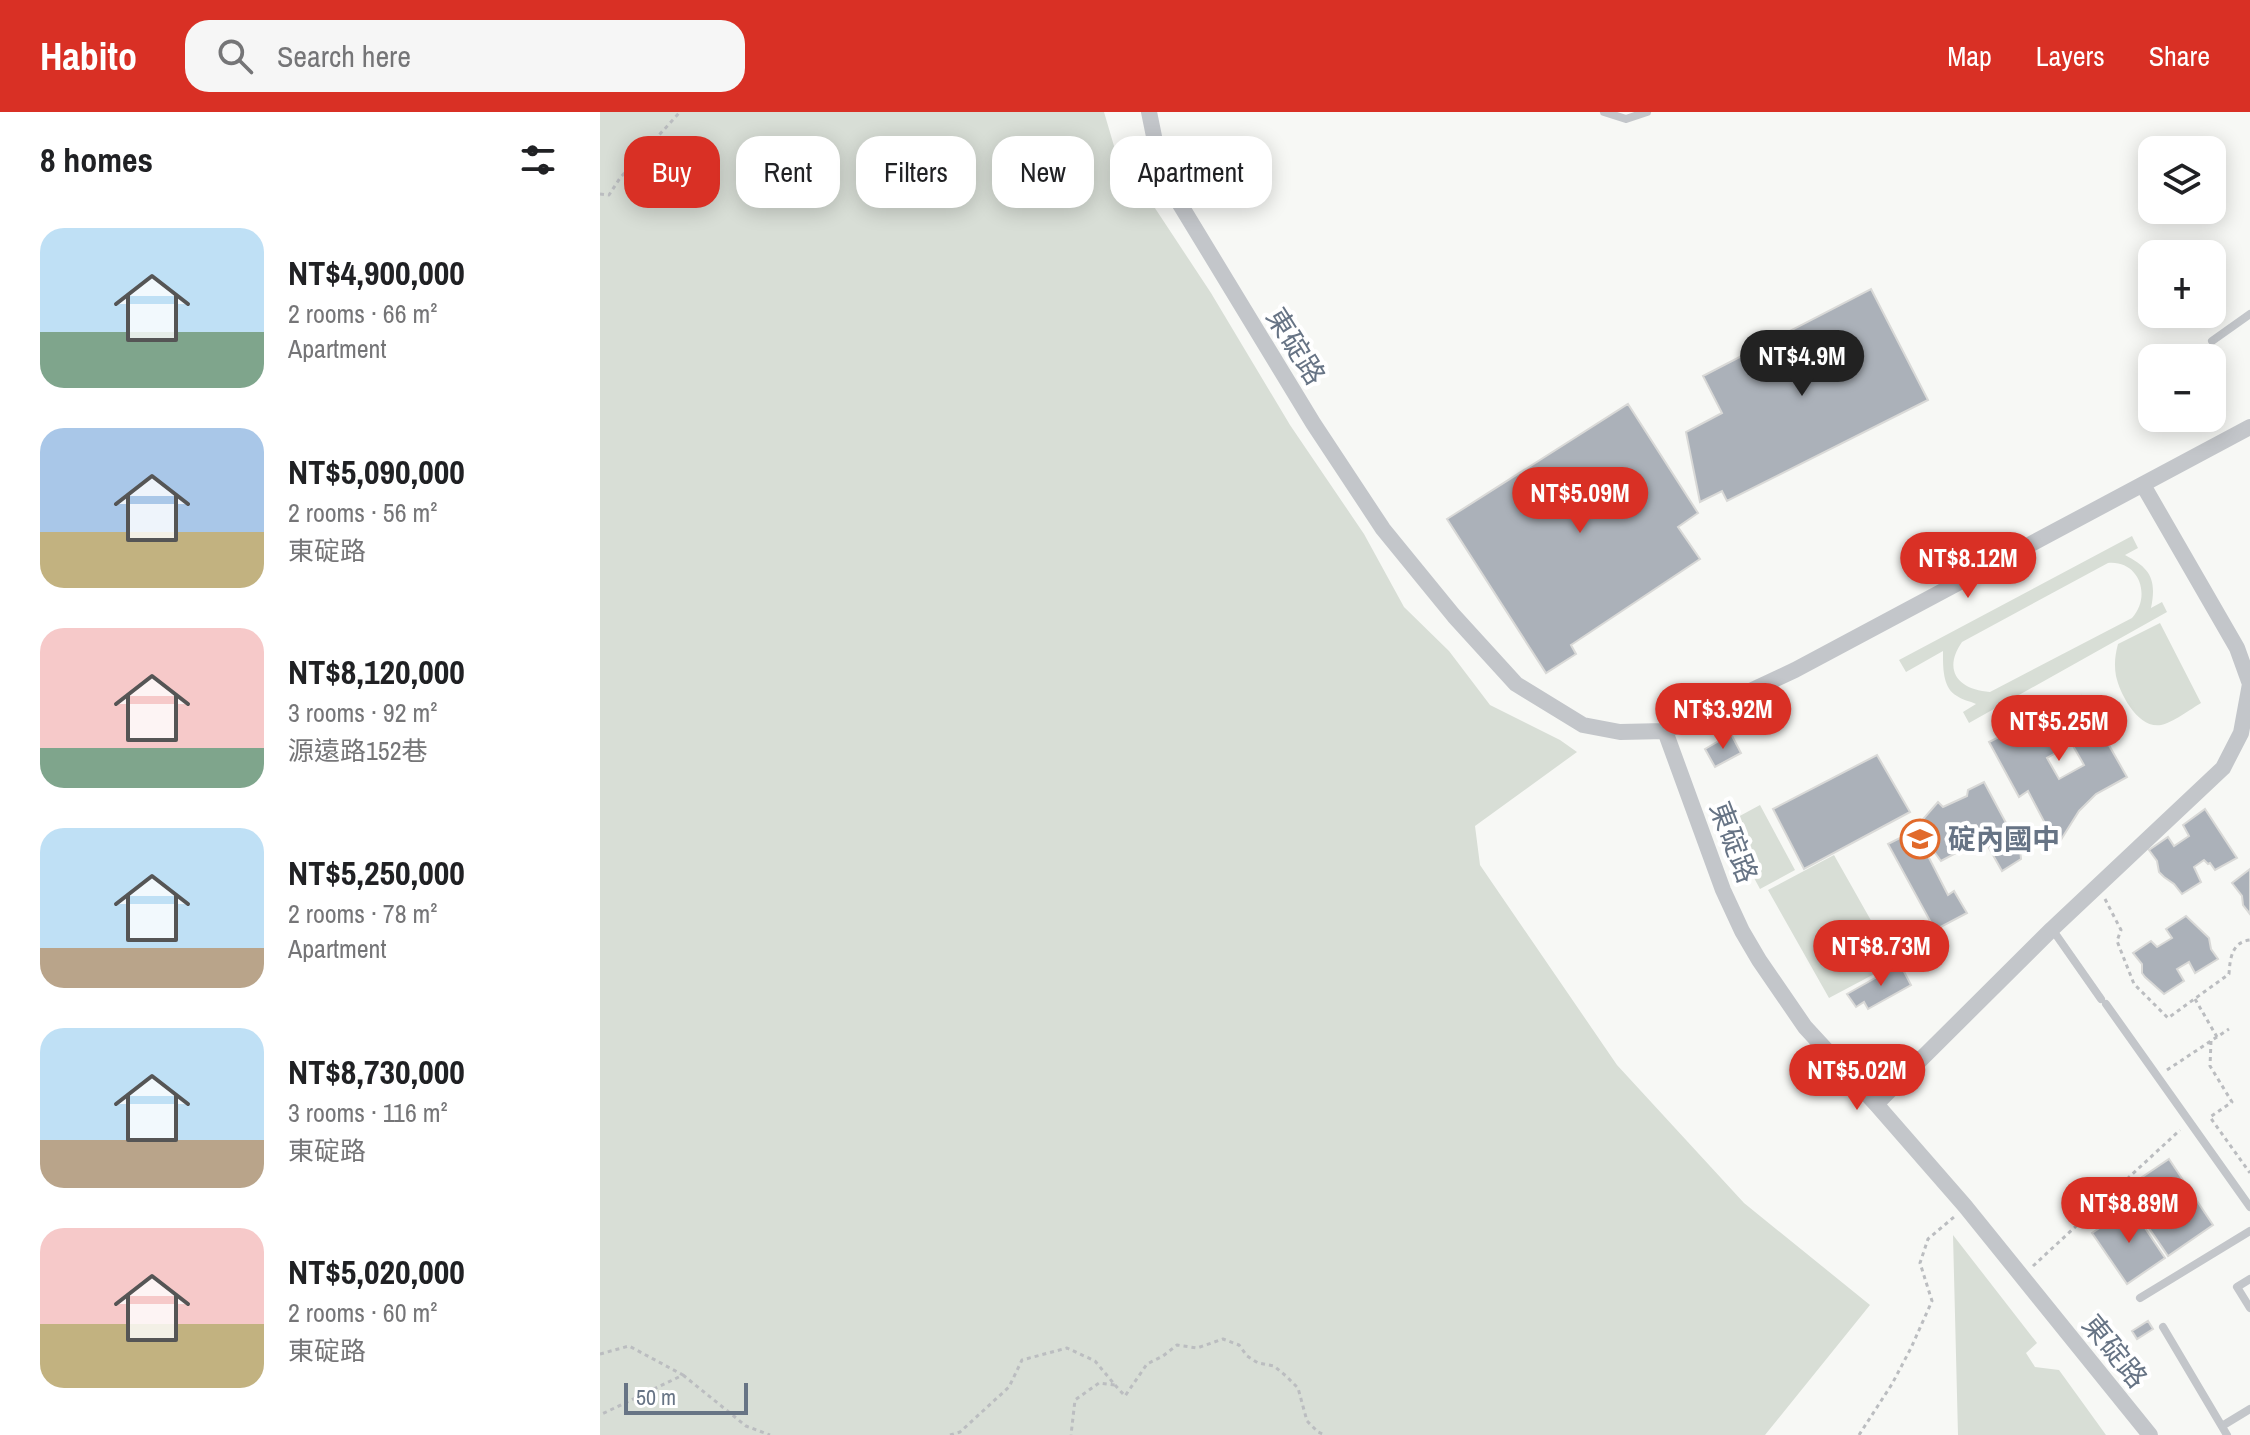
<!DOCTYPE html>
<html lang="en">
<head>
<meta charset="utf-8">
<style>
  :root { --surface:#fff; --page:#f6f6f6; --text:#202124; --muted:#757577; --accent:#d93025 }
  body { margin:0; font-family:"Archivo Narrow","Noto Sans TC",sans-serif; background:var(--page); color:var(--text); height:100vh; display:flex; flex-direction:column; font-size:30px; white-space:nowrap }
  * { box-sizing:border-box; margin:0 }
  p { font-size:26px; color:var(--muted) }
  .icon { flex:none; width:44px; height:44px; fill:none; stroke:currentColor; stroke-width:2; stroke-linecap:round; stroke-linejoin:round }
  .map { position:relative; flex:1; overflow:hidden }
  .sheet { display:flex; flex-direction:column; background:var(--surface); width:600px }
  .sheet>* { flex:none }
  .banner { position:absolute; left:24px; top:24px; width:760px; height:72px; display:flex; gap:16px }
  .tools { position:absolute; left:1538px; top:24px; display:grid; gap:16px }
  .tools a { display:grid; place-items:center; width:88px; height:88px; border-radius:16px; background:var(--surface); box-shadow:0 4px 20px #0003; font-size:40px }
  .scale { position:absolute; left:24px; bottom:20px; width:124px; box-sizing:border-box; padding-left:8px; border:4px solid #677485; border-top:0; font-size:22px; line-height:28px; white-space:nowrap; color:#677485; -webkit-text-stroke:6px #fff; paint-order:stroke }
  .price { position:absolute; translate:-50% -68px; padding:0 18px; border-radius:28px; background:var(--accent); color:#fff; font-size:26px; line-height:52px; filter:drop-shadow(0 2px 4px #0008) }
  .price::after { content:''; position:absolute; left:50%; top:48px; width:24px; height:18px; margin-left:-12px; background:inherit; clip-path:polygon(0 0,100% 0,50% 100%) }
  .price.active { background:#222; color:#fff }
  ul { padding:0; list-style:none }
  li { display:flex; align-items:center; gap:24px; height:200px; padding:0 40px }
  li span { display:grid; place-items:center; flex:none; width:224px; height:160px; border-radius:24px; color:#555 }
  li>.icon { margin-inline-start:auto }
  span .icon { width:96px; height:96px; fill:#fffc; stroke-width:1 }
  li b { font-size:34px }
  h2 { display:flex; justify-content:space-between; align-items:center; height:96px; padding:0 40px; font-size:34px }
  .tag { padding:0 28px; border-radius:24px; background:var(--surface); box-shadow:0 4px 20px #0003; font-size:28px; line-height:72px }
  .tag.active { background:var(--accent); color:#fff }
  header { display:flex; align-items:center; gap:48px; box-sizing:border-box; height:112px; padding:0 40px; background:var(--accent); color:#fff }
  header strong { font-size:38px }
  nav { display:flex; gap:44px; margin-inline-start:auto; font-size:28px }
  .search { width:560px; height:72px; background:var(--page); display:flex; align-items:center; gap:20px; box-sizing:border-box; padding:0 28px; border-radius:24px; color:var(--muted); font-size:30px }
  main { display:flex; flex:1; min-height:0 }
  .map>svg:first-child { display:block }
</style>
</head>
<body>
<header>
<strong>Habito</strong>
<div class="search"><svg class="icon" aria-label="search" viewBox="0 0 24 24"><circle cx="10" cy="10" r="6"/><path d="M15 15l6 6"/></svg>Search here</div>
<nav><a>Map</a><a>Layers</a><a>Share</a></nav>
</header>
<main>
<section class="sheet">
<h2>8 homes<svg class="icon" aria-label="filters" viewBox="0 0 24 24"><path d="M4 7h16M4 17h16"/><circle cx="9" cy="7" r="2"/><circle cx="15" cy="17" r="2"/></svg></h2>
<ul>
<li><span style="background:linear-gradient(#bfe0f5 65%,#7fa58c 0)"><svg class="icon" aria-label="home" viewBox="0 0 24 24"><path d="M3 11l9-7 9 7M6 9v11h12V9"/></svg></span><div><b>NT$4,900,000</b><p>2 rooms · 66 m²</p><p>Apartment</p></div></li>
<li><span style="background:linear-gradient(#a9c7e8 65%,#c2b280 0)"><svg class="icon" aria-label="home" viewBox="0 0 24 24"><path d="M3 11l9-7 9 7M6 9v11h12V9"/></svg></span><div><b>NT$5,090,000</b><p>2 rooms · 56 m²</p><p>東碇路</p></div></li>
<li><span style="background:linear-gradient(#f6c9c9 75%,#7fa58c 0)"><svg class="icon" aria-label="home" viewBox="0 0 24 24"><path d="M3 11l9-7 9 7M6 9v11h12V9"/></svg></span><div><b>NT$8,120,000</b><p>3 rooms · 92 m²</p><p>源遠路152巷</p></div></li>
<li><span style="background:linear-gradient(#bfe0f5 75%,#b9a48a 0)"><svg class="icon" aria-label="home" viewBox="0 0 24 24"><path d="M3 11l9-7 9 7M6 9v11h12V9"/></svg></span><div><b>NT$5,250,000</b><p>2 rooms · 78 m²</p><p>Apartment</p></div></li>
<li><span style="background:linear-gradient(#bfe0f5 70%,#b9a48a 0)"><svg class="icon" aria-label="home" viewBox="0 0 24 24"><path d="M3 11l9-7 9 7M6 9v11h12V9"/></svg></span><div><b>NT$8,730,000</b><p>3 rooms · 116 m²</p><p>東碇路</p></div></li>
<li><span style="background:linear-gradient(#f6c9c9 60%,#c2b280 0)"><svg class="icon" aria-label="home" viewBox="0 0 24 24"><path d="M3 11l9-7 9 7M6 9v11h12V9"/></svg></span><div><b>NT$5,020,000</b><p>2 rooms · 60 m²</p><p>東碇路</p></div></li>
</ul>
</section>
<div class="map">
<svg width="1650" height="1323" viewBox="0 0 1650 1323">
  <rect width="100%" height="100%" fill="#f7f8f5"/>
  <path fill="#d8ded6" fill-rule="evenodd" d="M0,0H504L514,34L611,181L690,313L764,422L804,495L849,539L890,593L960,628L977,640L875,714L880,753L1017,953L1144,1091L1270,1193L1165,1323H0Z
    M1532,424L1538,436L1525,443C1550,456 1557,467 1551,496L1562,490L1567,500L1369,611L1363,600L1376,592C1370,589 1362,588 1357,584C1342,576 1343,553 1343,539L1306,560L1299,548ZM1508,451C1539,448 1552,484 1532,506L1390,580C1359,578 1342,559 1362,530Z
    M1560,511L1601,591C1591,597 1572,611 1561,613C1538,617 1520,582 1516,564C1514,553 1515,543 1518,532Z
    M1160,693L1195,758L1160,777L1125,712Z
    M1234,743L1295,851L1229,886L1168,778Z
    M1353,1123L1437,1231L1426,1241L1435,1255L1459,1258L1506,1323H1358Z"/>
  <path fill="#abb1b9" stroke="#d9d9d7" stroke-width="2" fill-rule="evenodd" d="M1271,177L1328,288L1127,389L1122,379L1100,390L1086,320L1122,301L1103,264Z
    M1028,292L1098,401L1078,415L1100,447L971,533L976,542L946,561L847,407Z
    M1481,584L1527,665L1496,682L1479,699L1457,734L1428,679L1419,685L1389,630ZM1472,632L1484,653L1459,667L1447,646Z
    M1131,622L1141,641L1115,655L1105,637Z
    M1277,643L1310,700L1204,757L1173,697Z
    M1384,670L1420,737L1421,747L1402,759L1376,713L1363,718L1371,733L1341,749L1332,737L1326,740L1348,783L1354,779L1367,801L1335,818L1288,732L1312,720L1338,690L1343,695L1367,684L1368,678Z
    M1605,697L1637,746L1615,758L1610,751L1608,752L1604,748L1594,755L1601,770L1582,782L1574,772L1564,765L1559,760L1557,749L1549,738L1568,725L1574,734L1589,724L1583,713Z
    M1650,757V802L1643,793L1642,784L1632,771Z
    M1586,804L1609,826L1611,837L1618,847L1595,861L1589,850L1577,857L1584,869L1564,882L1545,865L1542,861V852L1533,841L1551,829L1557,835L1572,826L1566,817Z
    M1300,852L1311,873L1268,897L1264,890L1256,895L1247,882Z
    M1569,1047L1613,1113L1568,1144L1523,1078Z
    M1531,1095L1565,1146L1527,1172L1492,1121Z
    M1548,1209L1553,1217L1537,1227L1532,1219Z"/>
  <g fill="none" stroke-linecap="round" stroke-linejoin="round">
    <path stroke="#bbbdc0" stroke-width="3" stroke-dasharray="4 4" stroke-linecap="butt" d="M0,82L9,83L20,66L80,0
      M1505,787L1521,818L1517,829L1534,872L1568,906L1629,862C1630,846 1632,830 1650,828
      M1595,887L1617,925
      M1611,929L1610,954L1632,990L1610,1005L1650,1061
      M1567,958L1629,917
      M1433,1154L1580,1018
      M0,1242L29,1234L83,1263L0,1303
      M83,1263L146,1314L170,1323
      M515,1273L525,1284L547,1252L563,1244L577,1233L597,1236L623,1227L639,1233L647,1244L658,1251L674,1254L686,1264L698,1276L707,1309L718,1320L725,1323
      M350,1323L360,1320L409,1275L422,1248L467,1236L495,1249L515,1273L499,1271L475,1288L471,1323
      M1259,1323L1292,1272L1311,1236L1332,1189L1320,1151L1328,1127L1354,1105"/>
    <path stroke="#c3c6ca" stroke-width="8" d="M1004,0L1026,7L1047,0
      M1612,229L1650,202
      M1452,817L1501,887
      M1506,892L1650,1095
      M1650,1167L1637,1175L1650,1196
      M1540,1186L1650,1119
      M1563,1215L1627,1323
      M1622,1314L1650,1297"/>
    <path stroke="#c3c6ca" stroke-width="16" d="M549,0L558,44L575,84L713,311L783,417L854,504L916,572L983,613L1020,620L1065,619L1195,558L1650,315
      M1065,619L1123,778L1142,819L1159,848L1205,915L1276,992L1365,1094L1550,1323
      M1276,992L1452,817L1623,656L1641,621L1650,572L1637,536L1543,373"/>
  </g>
  <defs>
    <g id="school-ring" transform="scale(2)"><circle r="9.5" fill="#fff" stroke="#e16a2b" stroke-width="1.5"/><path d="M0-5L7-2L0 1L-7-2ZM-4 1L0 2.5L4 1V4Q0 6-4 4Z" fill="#e16a2b"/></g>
  </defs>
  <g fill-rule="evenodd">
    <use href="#school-ring" x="1320" y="727"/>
  </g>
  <g text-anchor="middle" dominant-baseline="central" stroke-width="8" stroke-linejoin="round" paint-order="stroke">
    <g font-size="28" fill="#677485" stroke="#fff">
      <text transform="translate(696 234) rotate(58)">東碇路</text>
      <text transform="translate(1134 730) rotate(69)">東碇路</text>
      <text transform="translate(1515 1239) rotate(51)">東碇路</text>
    </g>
    <g font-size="28" font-weight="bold" fill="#677485" stroke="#fff" text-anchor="start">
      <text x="1348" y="727">碇內國中</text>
    </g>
  </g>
</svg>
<div class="tools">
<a><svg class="icon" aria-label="layers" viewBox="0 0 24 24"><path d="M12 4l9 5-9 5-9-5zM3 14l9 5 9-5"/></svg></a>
<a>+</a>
<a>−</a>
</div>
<div class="scale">50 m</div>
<b class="price active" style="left:1202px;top:286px">NT$4.9M</b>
<b class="price" style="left:980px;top:423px">NT$5.09M</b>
<b class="price" style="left:1368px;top:488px">NT$8.12M</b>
<b class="price" style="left:1123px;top:639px">NT$3.92M</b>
<b class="price" style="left:1459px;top:651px">NT$5.25M</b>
<b class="price" style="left:1281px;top:876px">NT$8.73M</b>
<b class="price" style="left:1257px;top:1000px">NT$5.02M</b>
<b class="price" style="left:1529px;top:1133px">NT$8.89M</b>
<div class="banner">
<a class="tag active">Buy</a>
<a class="tag">Rent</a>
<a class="tag">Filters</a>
<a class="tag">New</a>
<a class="tag">Apartment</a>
</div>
</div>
</main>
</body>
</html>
